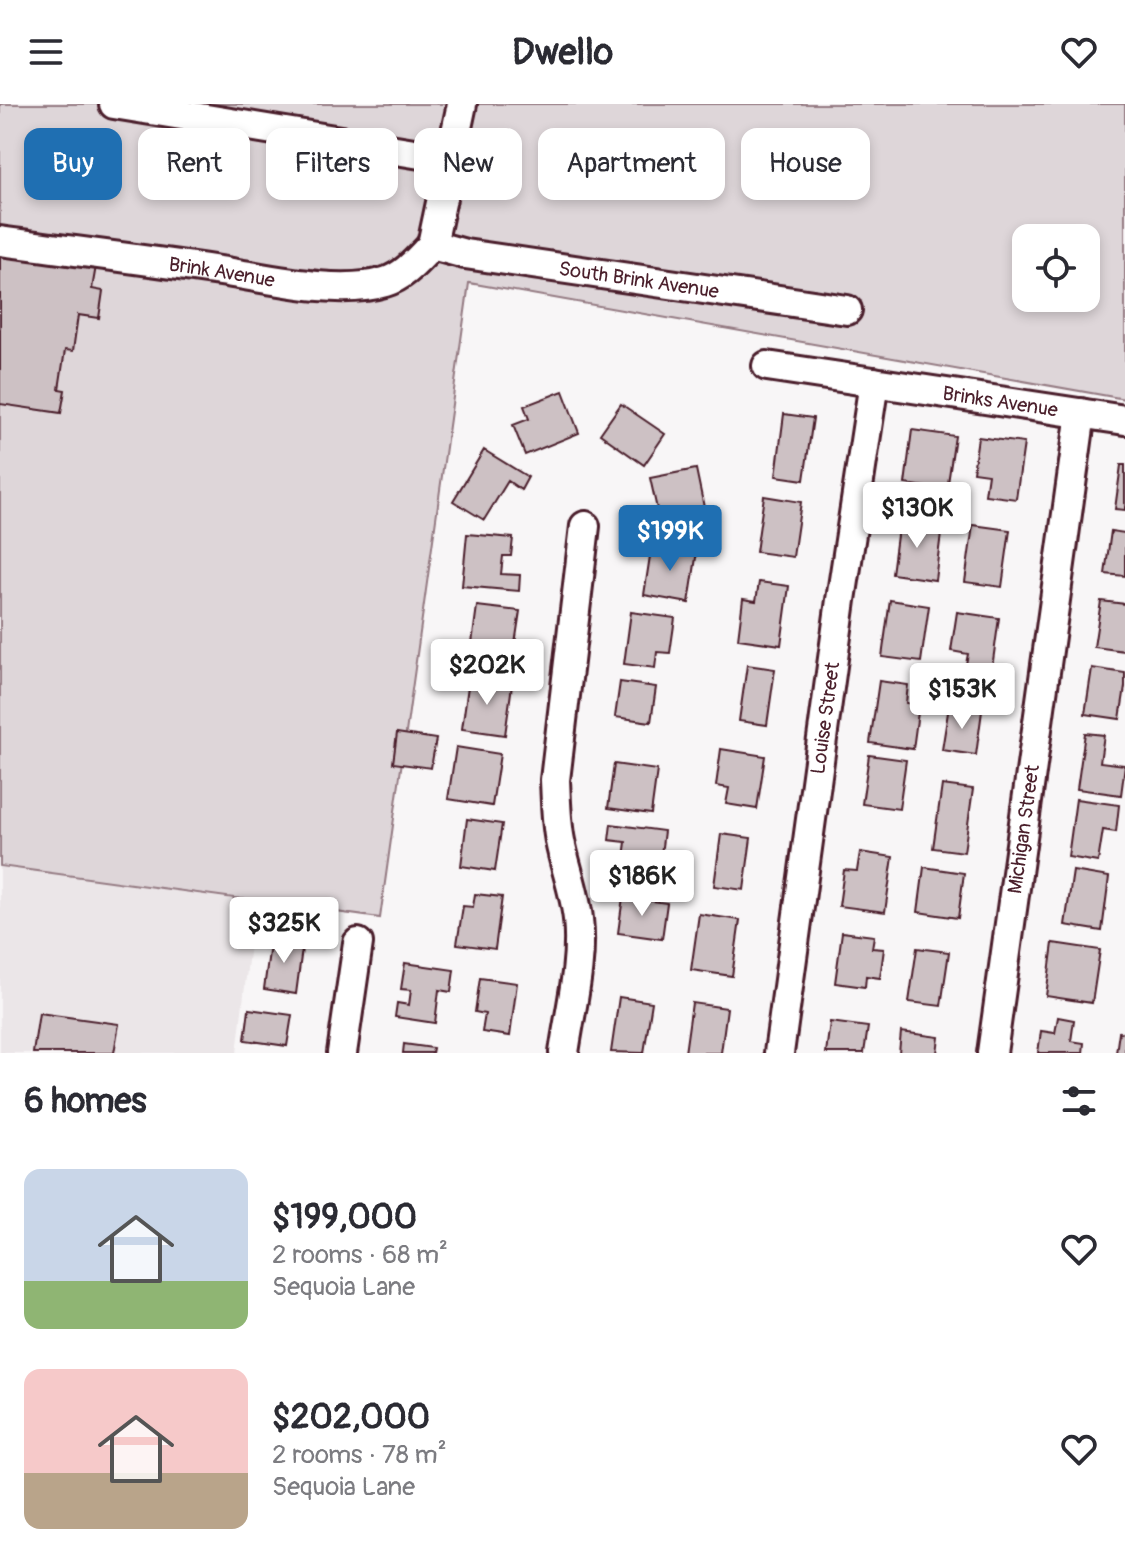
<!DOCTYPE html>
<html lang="en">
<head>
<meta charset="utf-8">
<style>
  :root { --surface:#fff; --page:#f2f2f3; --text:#2b2b33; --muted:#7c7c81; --accent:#1f6fb2 }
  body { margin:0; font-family:Pangolin,sans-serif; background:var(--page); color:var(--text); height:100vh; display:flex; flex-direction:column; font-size:30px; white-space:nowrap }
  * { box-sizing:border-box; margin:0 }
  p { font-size:26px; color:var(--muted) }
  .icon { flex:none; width:44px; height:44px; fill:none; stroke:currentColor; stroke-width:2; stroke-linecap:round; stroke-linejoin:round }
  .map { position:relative; height:949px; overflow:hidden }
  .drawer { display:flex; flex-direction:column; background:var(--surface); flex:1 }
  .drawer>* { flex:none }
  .hud { position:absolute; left:24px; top:24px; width:1078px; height:72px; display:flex; gap:16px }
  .controls { position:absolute; left:1012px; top:120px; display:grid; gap:16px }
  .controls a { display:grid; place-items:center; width:88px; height:88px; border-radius:16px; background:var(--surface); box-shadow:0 4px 12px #0003; font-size:40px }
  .price { position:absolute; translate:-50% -68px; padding:0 18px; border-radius:8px; background:#fff; color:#222; font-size:26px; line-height:52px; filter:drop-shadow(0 2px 4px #0008) }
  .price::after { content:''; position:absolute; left:50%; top:48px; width:24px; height:18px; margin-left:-12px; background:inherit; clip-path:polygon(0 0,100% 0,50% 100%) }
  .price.on { background:var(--accent); color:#fff }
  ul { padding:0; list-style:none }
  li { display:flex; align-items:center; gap:24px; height:200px; padding:0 24px }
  li span { display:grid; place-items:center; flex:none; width:224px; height:160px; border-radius:16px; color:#555 }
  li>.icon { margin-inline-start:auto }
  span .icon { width:96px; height:96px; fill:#fffc; stroke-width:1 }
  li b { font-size:34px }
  h2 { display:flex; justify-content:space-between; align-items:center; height:96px; padding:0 24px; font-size:34px }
  .chip { padding:0 28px; border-radius:16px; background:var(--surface); box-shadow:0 4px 12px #0003; font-size:28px; line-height:72px }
  .chip.on { background:var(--accent); color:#fff }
  header { display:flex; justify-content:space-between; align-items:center; height:104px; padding:0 24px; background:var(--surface); font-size:36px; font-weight:700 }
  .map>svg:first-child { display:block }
</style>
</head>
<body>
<header><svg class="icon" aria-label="menu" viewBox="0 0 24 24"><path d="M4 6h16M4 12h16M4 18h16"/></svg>Dwello<svg class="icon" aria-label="heart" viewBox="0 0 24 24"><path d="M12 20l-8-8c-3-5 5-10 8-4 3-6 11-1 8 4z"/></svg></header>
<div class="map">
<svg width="1125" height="949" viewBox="0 0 1125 949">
  <rect width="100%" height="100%" fill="#f8f6f7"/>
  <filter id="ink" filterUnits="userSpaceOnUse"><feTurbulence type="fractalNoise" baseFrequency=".0125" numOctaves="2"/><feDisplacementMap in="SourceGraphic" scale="16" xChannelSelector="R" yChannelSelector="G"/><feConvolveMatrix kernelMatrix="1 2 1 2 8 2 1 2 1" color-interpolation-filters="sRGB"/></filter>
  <g filter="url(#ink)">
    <path fill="#ebe6e8" d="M0,762L255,798L237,949H0Z"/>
    <path fill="#ded6d9" stroke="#947a82" stroke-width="2" fill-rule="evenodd" d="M0,0H1125V295L469,179L380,814L0,762V148L298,190L437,153L463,160L857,218L861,197L467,139L422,135L400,157L380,168L327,171L0,126ZM1026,134H1086V194H1026Z"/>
    <path fill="#cdc1c4" stroke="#4a1f2b" stroke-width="2" d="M0,148L96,162L92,185L103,187L99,214L78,211L73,247L65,246L59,285L65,286L61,309L0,300Z
      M563,287L579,329L525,351L513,321L529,315L524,302Z
      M621,300L665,330L644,361L600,330Z
      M784,310L813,314L804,376L776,372Z
      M912,326L955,332L947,386L905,380Z
      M978,333L1024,339L1016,395L985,391L988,370L973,368Z
      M484,346L528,373L521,386L508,377L484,416L453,397Z
      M1121,361H1125V406L1115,405Z
      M696,365L706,413L661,423L650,374Z
      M764,392L801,398L793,453L756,448Z
      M899,416L942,422L935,476L892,470Z
      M973,421L1010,426L1002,483L965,478Z
      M1111,427L1125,429V472L1105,470Z
      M467,430L513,434L511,452H503L501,470L520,471L519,487L462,482Z
      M652,439L697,447L689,499L644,491Z
      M759,478L789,482L781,541L738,535L743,495L756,497Z
      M890,496L929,502L921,558L882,553Z
      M1101,497L1125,500V547L1094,543Z
      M477,502L520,507L512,560L470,554Z
      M631,508L675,514L670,549L657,548L655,564L624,560Z
      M957,508L999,514L992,564L966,560L968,550L951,547Z
      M747,561L775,565L767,621L739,617Z
      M1092,564L1125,569V583L1120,615L1085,610Z
      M469,575L512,581L505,631L462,625Z
      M879,577L908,581L906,599L919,601L913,645L870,639Z
      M620,578L656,583L651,618L615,613Z
      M949,602L982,607L976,651L942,646Z
      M397,629L436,635L431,664L393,659Z
      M1085,629L1104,631L1100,658L1125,661L1121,691L1077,685Z
      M456,643L500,650L492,702L448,695Z
      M721,645L765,652L757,705L726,700L729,684L716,682Z
      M869,651L906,656L899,705L862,700Z
      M614,660L657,666L651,710L608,704Z
      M942,681L973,685L964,748L933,744Z
      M1076,695L1119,701L1116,728L1103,726L1098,758L1068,753Z
      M467,715L502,720L495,767L461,762Z
      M611,720L664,727L658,774L622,769L626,738L609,736Z
      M721,730L751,734L744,786L714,782Z
      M860,748L893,753L885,808L839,802L844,766L857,767Z
      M924,763L964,769L958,814L918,808Z
      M1073,767L1109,773L1102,827L1065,821Z
      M475,790L502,793L495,845L457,840L463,802L473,803Z
      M623,793L667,799L662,835L618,829Z
      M699,810L740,816L732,872L691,866Z
      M842,828L874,832L872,844L884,845L880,874L866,872L865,883L835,879Z
      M271,833L303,837L296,890L264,885Z
      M1053,839L1100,846L1092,899L1046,892Z
      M917,844L949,848L941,902L909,898Z
      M405,859L454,866L451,888L439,886L435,919L395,913L397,899L409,901L411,886L401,885Z
      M480,874L517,879L510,932L482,928L485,910L475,908Z
      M619,893L652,898L644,949L611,948Z
      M692,899L727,904L721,949H685Z
      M249,905L292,911L287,942L245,936Z
      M39,909L119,920L114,949H33Z
      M1058,913L1074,916L1071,937L1084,939L1083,949H1038L1041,927L1055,929Z
      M830,918L868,923L864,949H826Z
      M901,928L939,933L937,949H899Z
      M1119,928L1125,929V949H1116Z
      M404,940L433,944L432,949H403Z"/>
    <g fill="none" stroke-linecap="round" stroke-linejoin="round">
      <g stroke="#4a1f2b" stroke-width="34">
        <g id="minor">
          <path d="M114,0L451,55"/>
          <path id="s1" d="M0,137C73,147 147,156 220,167C267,174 338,192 385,178C405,172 418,155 432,141"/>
          <path id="s2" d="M432,141L465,150L847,206"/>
          <path d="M432,141L462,0"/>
          <path id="s3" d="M767,262L1125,316"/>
          <path d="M342,949L358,839"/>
          <path d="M564,949C570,906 583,859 578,815C575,788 565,763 560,737C556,717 556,696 555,676L585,422"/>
          <path id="s4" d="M779,949L841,496L874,278"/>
          <path id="s5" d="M992,949L1081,309"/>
        </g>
      </g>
      <use href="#minor" stroke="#fff" stroke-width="28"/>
    </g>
  </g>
  <g text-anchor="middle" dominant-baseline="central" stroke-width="8" stroke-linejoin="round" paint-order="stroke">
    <g font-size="20" fill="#4a1f2b" stroke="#fff">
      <text stroke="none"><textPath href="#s1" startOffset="224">Brink Avenue</textPath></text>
      <text stroke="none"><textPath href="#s2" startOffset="210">South Brink Avenue</textPath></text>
      <text stroke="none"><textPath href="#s3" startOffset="236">Brinks Avenue</textPath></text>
      <text stroke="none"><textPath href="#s4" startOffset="338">Louise Street</textPath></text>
      <text stroke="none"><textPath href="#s5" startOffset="226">Michigan Street</textPath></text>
    </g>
  </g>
</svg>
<div class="controls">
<a><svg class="icon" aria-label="locate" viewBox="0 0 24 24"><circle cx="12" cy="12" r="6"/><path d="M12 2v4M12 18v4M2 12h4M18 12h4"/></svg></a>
</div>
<b class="price" style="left:917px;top:446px">$130K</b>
<b class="price on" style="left:670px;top:469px">$199K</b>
<b class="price" style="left:487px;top:603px">$202K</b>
<b class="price" style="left:962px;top:627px">$153K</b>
<b class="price" style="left:642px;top:814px">$186K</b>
<b class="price" style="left:284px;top:861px">$325K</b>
<div class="hud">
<a class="chip on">Buy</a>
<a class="chip">Rent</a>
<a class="chip">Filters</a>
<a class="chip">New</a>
<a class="chip">Apartment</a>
<a class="chip">House</a>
</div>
</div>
<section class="drawer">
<h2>6 homes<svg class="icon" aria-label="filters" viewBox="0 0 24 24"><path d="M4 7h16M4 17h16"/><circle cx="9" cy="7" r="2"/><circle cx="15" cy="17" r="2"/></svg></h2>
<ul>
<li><span style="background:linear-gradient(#c9d6e8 70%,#8fb573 0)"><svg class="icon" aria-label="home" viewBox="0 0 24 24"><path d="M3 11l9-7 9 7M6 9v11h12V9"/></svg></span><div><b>$199,000</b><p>2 rooms · 68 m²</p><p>Sequoia Lane</p></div><svg class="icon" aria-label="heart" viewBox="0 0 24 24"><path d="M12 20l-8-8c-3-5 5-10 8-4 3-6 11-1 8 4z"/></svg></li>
<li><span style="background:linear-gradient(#f6c9c9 65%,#b9a48a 0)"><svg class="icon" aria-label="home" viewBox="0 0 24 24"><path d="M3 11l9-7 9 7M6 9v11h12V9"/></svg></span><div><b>$202,000</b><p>2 rooms · 78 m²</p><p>Sequoia Lane</p></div><svg class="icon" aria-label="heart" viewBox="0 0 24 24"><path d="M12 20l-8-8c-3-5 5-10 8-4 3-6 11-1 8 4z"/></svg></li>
</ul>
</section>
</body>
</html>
